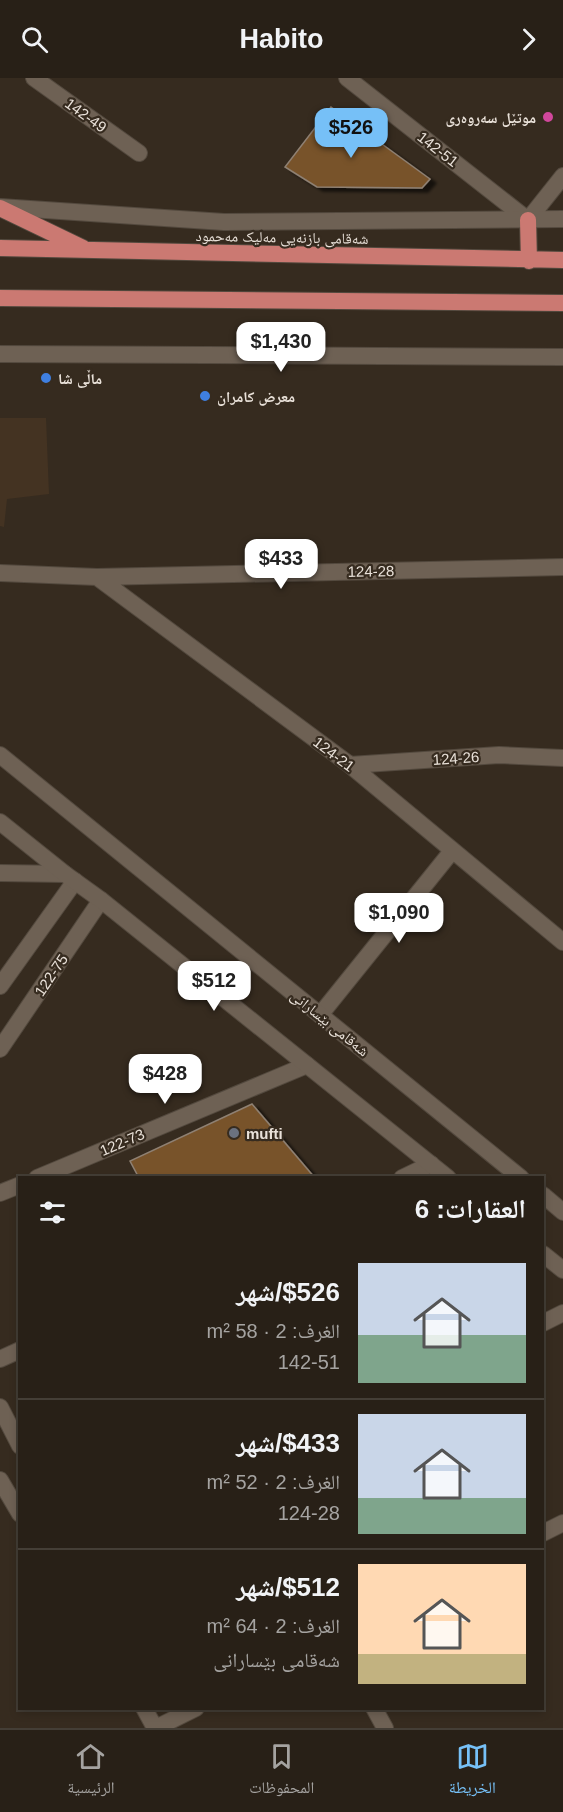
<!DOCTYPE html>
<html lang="ar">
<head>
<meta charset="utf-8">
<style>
  :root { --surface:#282017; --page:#342d24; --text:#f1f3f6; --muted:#a5a3a1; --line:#443e36; --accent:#76c0f7 }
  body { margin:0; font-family:Helvetica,"Noto Naskh Arabic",sans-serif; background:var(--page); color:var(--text); direction:rtl; height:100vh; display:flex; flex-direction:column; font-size:22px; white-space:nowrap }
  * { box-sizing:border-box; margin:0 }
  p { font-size:20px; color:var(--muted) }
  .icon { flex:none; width:33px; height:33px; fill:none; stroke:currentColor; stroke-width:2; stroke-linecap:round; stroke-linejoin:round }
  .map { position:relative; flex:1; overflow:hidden; direction:ltr }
  .sheet { position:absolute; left:18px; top:1098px; width:526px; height:534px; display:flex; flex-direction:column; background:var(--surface); border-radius:0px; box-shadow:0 3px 9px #0003,0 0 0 2px var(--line); direction:rtl }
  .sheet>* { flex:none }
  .price { position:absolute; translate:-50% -51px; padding:0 14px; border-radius:12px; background:#fff; color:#222; font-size:20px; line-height:39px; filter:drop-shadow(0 2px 3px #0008) }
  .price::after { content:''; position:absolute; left:50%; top:36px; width:18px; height:14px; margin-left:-9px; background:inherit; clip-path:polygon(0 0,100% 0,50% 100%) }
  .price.current { background:var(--accent); color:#111 }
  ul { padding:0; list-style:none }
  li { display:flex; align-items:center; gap:18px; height:150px; padding:0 18px }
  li+li { border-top:2px solid var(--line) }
  li span { display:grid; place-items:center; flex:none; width:168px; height:120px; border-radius:0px; color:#555 }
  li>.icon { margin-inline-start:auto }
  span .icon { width:72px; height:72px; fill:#fffc; stroke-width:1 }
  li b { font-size:26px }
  h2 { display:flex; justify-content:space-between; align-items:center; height:72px; padding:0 18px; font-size:26px }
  header { display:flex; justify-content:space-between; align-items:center; height:78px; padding:0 18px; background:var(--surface); font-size:27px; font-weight:700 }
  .dock { display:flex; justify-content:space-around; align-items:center; height:84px; border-top:2px solid var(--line); background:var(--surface); font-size:16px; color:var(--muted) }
  .dock a { display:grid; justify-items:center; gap:3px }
  .dock .current { color:var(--accent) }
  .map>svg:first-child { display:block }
</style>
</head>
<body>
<header><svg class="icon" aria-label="forward" viewBox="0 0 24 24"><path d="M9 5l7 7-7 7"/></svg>Habito<svg class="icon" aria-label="search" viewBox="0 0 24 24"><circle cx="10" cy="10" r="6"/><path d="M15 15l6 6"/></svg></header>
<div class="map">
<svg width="563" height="1650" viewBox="0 0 563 1650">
  <defs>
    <filter id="shadow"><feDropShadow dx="6" dy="4" stdDeviation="1.5" flood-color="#0009"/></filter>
  </defs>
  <rect width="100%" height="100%" fill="#362b1f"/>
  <path fill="#432" d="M0,340H46L49,416L7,421L4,449L0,448Z"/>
  <path fill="#78532c" stroke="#8f8173" stroke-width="1.5" filter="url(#shadow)" d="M331,29L430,101L422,110L317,109L285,89Z
    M252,1026L315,1100H139L130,1083Z"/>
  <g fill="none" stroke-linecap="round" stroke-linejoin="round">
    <g stroke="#53493e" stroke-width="18">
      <path id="minor" d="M34,0L139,75
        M347,0L528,142L563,98
        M0,495L97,499L563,489
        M97,499L350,687L563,864
        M350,687L499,677L563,680
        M0,795L65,796
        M0,908L75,803
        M320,937L452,773
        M0,971L101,822
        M37,1100L307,987
        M402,1100L431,1086
        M0,1115L20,1107
        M543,1245L563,1235
        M0,1281L20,1272
        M0,1329L20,1368
        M0,1402L20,1436
        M543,1455L563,1445
        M144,1630L155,1650
        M374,1630L385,1650
        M156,1650L196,1630"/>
    </g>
    <g stroke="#53493e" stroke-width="18">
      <path id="secondary" d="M0,129L224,144L563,141
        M0,276L563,279
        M0,677L521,1100
        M0,744L65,796L101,822L448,1100
        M543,1117L563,1134
        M543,1176L563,1192"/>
    </g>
    <g stroke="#53493e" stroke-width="18">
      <path id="trunk" d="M0,130L83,170
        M528,142L529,183
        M0,170L563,182
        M0,220L563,225"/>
    </g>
    <use href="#minor" stroke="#6e6154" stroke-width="16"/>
    <use href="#secondary" stroke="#6e6154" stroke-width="16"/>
    <use href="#trunk" stroke="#cb7972" stroke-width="16"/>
  </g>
  <circle fill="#d1479c" stroke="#362b1f" stroke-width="2" cx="548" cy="39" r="6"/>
  <g fill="#3f7fe0" stroke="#362b1f" stroke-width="2">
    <circle cx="46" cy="300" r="6"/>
    <circle cx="205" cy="318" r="6"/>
  </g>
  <circle fill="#6b7280" stroke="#362b1f" stroke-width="2" cx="234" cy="1055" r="6"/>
  <g text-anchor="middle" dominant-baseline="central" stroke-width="4.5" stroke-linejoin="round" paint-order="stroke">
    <g font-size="15" fill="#e9e1d9" stroke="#362b1f">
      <text transform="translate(86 37) rotate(36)">142-49</text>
      <text transform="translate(438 71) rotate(38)">142-51</text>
      <text transform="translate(282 159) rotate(1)">شەقامی بازنەیی مەلیک مەحمود</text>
      <text transform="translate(371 493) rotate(-1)">124-28</text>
      <text transform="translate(334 676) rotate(37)">124-21</text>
      <text transform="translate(456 680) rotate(-4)">124-26</text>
      <text transform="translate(51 897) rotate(-56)">122-75</text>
      <text transform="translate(330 945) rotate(39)">شەقامی بێسارانی</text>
      <text transform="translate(122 1064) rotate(-23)">122-73</text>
    </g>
    <g font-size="15" font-weight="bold" fill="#e9e1d9" stroke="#362b1f" text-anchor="start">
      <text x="536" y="39" text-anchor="end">موتێل سەروەری</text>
      <text x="58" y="300">ماڵی شا</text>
      <text x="217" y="318">معرض كامران</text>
      <text x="246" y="1055">mufti</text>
    </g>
  </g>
</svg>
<b class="price current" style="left:351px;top:81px">$526</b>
<b class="price" style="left:281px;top:295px">$1,430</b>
<b class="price" style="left:281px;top:512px">$433</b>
<b class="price" style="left:399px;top:866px">$1,090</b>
<b class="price" style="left:214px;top:934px">$512</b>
<b class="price" style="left:165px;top:1027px">$428</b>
<section class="sheet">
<h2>العقارات: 6<svg class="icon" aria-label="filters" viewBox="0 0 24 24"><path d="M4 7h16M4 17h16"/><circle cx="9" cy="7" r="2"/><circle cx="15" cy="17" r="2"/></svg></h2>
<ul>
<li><span style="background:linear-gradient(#c9d6e8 60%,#7fa58c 0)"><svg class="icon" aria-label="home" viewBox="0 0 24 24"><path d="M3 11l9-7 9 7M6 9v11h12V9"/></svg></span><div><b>$526/شهر</b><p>الغرف: 2 · 58 m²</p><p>142-51</p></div></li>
<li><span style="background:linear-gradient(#c9d6e8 70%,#7fa58c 0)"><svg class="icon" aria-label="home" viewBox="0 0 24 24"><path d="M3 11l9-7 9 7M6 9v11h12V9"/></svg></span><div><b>$433/شهر</b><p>الغرف: 2 · 52 m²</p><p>124-28</p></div></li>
<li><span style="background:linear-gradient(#ffd9b3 75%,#c2b280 0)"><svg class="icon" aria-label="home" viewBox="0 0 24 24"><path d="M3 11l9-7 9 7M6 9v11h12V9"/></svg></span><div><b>$512/شهر</b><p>الغرف: 2 · 64 m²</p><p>شەقامی بێسارانی</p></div></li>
</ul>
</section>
</div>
<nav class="dock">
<a class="current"><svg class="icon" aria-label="map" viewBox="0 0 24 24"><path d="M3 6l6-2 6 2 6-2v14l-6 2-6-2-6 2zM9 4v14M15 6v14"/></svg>الخريطة</a>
<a><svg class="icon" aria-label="saved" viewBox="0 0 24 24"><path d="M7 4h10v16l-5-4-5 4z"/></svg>المحفوظات</a>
<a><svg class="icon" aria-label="home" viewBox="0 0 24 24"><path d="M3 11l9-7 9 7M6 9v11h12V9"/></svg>الرئيسية</a>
</nav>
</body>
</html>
